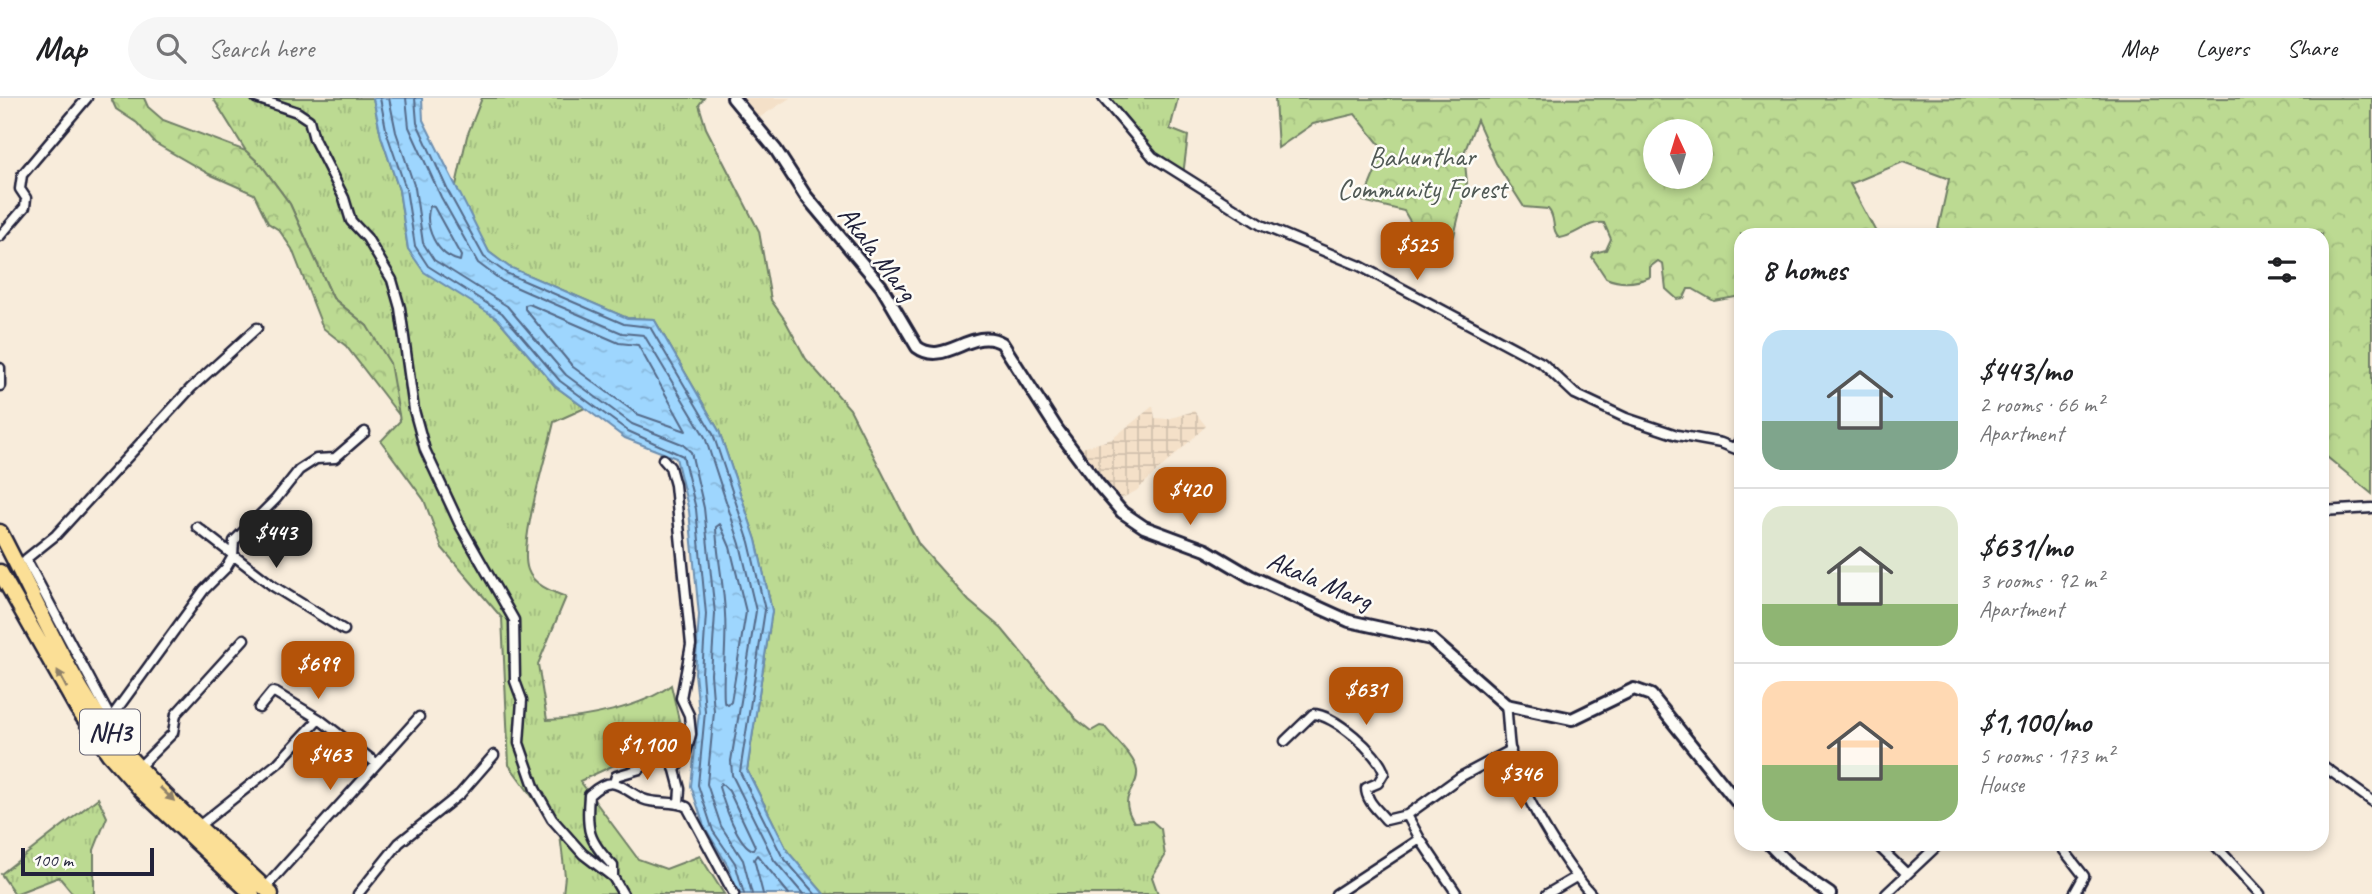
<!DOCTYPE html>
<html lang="en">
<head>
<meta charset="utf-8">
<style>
  :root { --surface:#fff; --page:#f6f6f6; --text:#202124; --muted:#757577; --line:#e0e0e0; --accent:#b45309 }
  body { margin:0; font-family:Caveat,sans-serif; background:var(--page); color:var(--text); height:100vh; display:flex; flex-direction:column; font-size:26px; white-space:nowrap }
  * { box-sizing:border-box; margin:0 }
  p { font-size:23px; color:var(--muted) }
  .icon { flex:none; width:38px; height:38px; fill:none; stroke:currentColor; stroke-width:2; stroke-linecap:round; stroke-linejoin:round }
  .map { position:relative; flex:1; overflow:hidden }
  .side { position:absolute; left:1734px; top:130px; width:595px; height:623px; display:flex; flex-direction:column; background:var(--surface); border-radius:21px; box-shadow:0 4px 10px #0003 }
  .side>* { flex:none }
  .needle { width:46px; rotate:356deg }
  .tools { position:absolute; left:1643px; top:21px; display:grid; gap:14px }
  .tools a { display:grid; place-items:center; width:70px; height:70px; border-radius:50%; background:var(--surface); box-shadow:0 4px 10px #0003; font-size:35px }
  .scale { position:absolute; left:21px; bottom:18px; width:133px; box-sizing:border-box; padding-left:7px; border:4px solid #22223b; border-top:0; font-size:19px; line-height:24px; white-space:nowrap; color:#22223b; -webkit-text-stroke:5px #fdfcf7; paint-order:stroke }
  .price { position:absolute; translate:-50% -60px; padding:0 16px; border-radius:14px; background:var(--accent); color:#fff; font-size:23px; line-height:46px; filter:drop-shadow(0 2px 4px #0008) }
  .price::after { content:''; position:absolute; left:50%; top:42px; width:21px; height:16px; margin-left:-10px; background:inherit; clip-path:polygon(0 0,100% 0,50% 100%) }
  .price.selected { background:#222; color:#fff }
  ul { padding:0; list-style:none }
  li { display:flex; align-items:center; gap:21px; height:175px; padding:0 28px }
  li+li { border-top:2px solid var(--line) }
  li span { display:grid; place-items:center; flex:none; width:196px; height:140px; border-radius:21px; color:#555 }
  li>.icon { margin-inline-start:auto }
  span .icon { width:84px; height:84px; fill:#fffc; stroke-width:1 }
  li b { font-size:30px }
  h2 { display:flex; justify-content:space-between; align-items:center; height:84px; padding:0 28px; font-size:30px }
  header { display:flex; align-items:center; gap:42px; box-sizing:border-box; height:98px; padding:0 35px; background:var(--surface); border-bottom:2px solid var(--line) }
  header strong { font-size:33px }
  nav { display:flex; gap:38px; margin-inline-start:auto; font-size:24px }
  .search { width:490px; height:63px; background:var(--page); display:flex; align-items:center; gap:18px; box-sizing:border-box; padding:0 24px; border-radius:38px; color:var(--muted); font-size:26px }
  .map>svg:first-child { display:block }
</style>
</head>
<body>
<header>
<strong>Map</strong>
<div class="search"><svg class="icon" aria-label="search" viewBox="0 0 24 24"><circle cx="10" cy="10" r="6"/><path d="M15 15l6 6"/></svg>Search here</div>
<nav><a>Map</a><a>Layers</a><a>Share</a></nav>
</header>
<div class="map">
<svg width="2372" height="796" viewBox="0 0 2372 796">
  <defs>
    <pattern id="industrial-grid" width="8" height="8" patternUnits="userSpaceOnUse" patternTransform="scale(1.75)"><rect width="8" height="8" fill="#f4e0c8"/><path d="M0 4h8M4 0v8" fill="none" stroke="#d1c0ad"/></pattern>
    <pattern id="grass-tufts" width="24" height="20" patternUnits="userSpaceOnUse" patternTransform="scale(1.75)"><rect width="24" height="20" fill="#bcda92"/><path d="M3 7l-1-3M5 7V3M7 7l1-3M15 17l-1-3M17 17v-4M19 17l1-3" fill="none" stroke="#a1bb7f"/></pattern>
    <pattern id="forest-crowns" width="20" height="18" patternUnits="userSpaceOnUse" patternTransform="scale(1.75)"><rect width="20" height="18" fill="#bcda92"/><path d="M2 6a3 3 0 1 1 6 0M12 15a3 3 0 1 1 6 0" fill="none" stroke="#a1bb7f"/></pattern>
    <pattern id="water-ripples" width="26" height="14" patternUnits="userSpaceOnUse" patternTransform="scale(1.75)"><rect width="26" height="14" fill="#9ed6fe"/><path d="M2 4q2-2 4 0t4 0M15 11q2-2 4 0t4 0" fill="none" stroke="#88b7db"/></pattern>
  </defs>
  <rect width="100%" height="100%" fill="#f8ecdb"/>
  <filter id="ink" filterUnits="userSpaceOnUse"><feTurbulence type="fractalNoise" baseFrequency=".0143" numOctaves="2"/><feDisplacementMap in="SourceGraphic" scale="14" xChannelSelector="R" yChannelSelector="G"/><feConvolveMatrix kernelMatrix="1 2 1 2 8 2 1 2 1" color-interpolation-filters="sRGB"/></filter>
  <g filter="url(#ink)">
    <path fill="#f4e0c8" d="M736,0H790L757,21Z"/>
    <path fill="url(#industrial-grid)" d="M1153,308L1155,320L1168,321L1194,313L1206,328L1136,393L1118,402L1079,351L1112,341Z"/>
    <path fill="url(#grass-tufts)" stroke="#6f7e66" stroke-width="2" d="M213,0H373L381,38L399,92L408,151L498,221L555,288L585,310L554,324C547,356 518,446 528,472C533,487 553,494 566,499L538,566L547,622C584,621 643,609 671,587L681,631L672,640L580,683L638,761L666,771L700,758L724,796H563L565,778L560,737L509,667L502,520L442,450L424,402L381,343L400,323L399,317L367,228L333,200L290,106L262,68L246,53Z
      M482,0H704L699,7L706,30L759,133L771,202L785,222L806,261L850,311L919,447L969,503L1002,531L1076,621L1091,633L1100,628L1105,629C1114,641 1135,658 1137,673C1139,692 1116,696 1134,724L1152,723L1161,731L1165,758L1152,779L1158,796H824L788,754L747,672L772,513L756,442L719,333L654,221L627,220L509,169L489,154L455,92L467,38Z
      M1113,0H1178L1170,31L1188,38L1183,77L1145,46L1111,2Z
      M98,700L107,719L94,752V796H73L59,779L15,796L1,776Z"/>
    <path fill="url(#forest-crowns)" stroke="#6f7e66" stroke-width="2" fill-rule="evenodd" d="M111,0H144L148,9L163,22L246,53L262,68L290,106L333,200L367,228L390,265L399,317L346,248L323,230L292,151L279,132L268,125L254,96L209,76L155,45L137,25L116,11Z
      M2372,0V396L2322,355V136H1937L1949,81L1903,64L1850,86L1877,136H1741V198L1714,203L1693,191H1688L1684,200L1677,201L1666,191L1663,166L1658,163L1650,169V179C1636,185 1620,186 1606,180L1592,159L1594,155L1606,152L1611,141L1604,125C1587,123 1576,138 1560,140C1550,132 1557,120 1548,111L1524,109L1496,65L1477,22L1464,55L1467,85L1454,138L1431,159L1404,113L1363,103L1384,52L1355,16L1313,26L1278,50L1275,1ZM1701,33V79H1656V33Z"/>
    <path fill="url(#water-ripples)" stroke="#6c8eb0" stroke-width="2" d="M373,0H422L423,22L489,154L509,169L627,220L654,221L719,333L756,442L772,513L747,672L788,754L824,796H738L728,768L704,728L691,688L699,614L695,575L699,517L689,413L676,360L625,340L585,310L555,288L498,221L424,174L408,151L399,92L381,38Z"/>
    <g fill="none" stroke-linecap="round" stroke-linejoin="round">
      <path stroke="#546a89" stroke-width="2" d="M380,0L387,36L406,91L415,148L428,168L502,215L560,283L628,333L683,358L696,411L706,516L702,575L705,614L698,687L713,733L735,765L744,796
        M389,0L396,34L415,90L423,145L434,162L507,208L566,277L632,326L682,346L691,354L704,410L715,516L711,576L714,614L707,686L721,728L743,762L752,796
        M406,0L409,29L441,99L478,165L502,183L529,195L622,235L644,237L705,339L740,446L756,513L731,663L732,677L774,762L803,796
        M415,0L417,25L449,95L484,159L506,175L624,226L650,229L713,336L749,444L765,512L740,674L782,758L815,796
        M430,108L434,109L461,158L460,163C437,158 423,129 430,108Z
        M529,206L619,245L638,247L686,333L637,316L573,269L525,211V207Z
        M720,426L730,449L746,514L731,604L728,607L724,604C722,574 727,546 725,516C724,487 717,459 716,429Z
        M721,685L729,693L755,748L753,752C738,747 724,706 719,689Z
        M763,796L754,761L757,757L789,796"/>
      <g stroke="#22223b" stroke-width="13">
        <path id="minor" d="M256,0L297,14L309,22L314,41L344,100L351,123L367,140L392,182L400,210L414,312L425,352L460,427L514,522L515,583L522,602L519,645L535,691L552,721L583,756L613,779L623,796
          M1103,0L1153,59L1261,127L1360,168L1542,265L1575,296L1626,320L1677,337L1721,345L1741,353
          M0,138L25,109L26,100L20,91L22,77L87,0
          M0,270V288
          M1734,350L1741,341
          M663,361L670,369L675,387L691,547L681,600L689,617L691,636L686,655L675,672L680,691L679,705
          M2322,413L2372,410
          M197,429L273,488L344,532
          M1506,607C1508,621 1508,636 1510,650C1518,692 1563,764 1591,796
          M259,610L272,594L276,595L319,621L376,665
          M110,619L26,461L56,437L191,290L257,230
          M110,621L204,492L226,470L233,458L234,443L276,401L299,372L316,361L335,360L365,334
          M1285,643L1313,616C1333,616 1379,655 1384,675L1378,685L1366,690C1366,703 1378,712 1386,722L1407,717
          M2322,667L2372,703
          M139,669L173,635L176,616L244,541
          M614,685L616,678L640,671L653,658L671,664L675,672
          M200,727L278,665L319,621
          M1420,741L1457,796
          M1876,746L1907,776
          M2059,746L2084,778L2074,796
          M2214,746L2260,796
          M613,779V768C588,742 586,732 589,697C614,674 620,690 643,701C657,707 673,702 687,709L734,796
          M265,790L419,619
          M358,796L399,745L460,696L494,657
          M1336,796L1420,741L1407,717L1460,679L1511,652
          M1547,796L1576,779
          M1886,796L1939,746"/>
      </g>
      <g stroke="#22223b" stroke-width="16">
        <path id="secondary" d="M733,0L776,52L805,97L881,188L917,249C945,270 972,227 1002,245L1057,331L1098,386L1122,414L1144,429L1206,452L1250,478L1349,523L1431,541L1506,607L1572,621L1634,591L1651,597L1741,709
          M1769,746L1792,770L1830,796"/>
      </g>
      <g stroke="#22223b" stroke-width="19">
        <path id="trunk" d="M0,434C36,502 69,582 116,643C160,699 220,746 271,796
          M0,474L77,610L109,656L142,693L252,796"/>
      </g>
      <use href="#minor" stroke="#fdfcf7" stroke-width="8"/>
      <use href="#secondary" stroke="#fdfcf7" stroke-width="10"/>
      <use href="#trunk" stroke="#fbdf96" stroke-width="14"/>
    </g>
    <defs><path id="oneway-solid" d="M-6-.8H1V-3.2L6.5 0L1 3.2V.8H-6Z" transform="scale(1.75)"/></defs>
    <g fill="#8e8068">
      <use href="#oneway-solid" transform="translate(62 581) rotate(-118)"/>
      <use href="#oneway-solid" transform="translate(167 696) rotate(44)"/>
    </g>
  </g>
  <g text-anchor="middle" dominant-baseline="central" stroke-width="5" stroke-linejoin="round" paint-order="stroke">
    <rect fill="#fdfcf7" stroke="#646373" stroke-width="2" x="80" y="611.5" width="60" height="45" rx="5"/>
    <g font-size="26" font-weight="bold" fill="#22223b">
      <text x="110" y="634">NH3</text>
    </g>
    <g font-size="28" fill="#505955" stroke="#fdfcf7">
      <text x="1422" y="58">Bahunthar<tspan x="1422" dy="32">Community Forest</tspan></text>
    </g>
    <g font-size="28" fill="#22223b" stroke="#fdfcf7">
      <text transform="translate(878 155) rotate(53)">Akala Marg</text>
      <text transform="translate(1320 482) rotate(23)">Akala Marg</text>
    </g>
  </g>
</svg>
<div class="tools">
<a><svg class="needle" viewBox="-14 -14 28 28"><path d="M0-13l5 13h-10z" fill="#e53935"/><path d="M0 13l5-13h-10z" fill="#757577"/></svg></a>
</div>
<div class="scale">100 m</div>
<b class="price" style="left:1417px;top:184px">$525</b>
<b class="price" style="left:1190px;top:429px">$420</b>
<b class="price selected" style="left:276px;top:472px">$443</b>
<b class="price" style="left:318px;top:603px">$699</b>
<b class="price" style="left:1366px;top:629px">$631</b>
<b class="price" style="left:647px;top:684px">$1,100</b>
<b class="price" style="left:330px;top:694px">$463</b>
<b class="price" style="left:1521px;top:713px">$346</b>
<section class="side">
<h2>8 homes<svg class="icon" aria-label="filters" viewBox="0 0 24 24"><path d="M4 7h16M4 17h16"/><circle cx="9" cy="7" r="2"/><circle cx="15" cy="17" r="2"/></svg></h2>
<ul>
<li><span style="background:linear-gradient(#bfe0f5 65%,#7fa58c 0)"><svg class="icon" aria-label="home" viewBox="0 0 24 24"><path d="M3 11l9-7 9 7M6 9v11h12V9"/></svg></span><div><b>$443/mo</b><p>2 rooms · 66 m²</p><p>Apartment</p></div></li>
<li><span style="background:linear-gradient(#dfe7d0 70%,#8fb573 0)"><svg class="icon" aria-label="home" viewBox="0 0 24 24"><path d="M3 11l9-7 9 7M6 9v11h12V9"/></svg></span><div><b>$631/mo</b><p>3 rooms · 92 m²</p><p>Apartment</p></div></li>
<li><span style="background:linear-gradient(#ffd9b3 60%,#8fb573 0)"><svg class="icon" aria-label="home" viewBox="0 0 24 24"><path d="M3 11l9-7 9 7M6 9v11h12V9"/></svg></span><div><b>$1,100/mo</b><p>5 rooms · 173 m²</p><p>House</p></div></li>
</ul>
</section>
</div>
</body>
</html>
